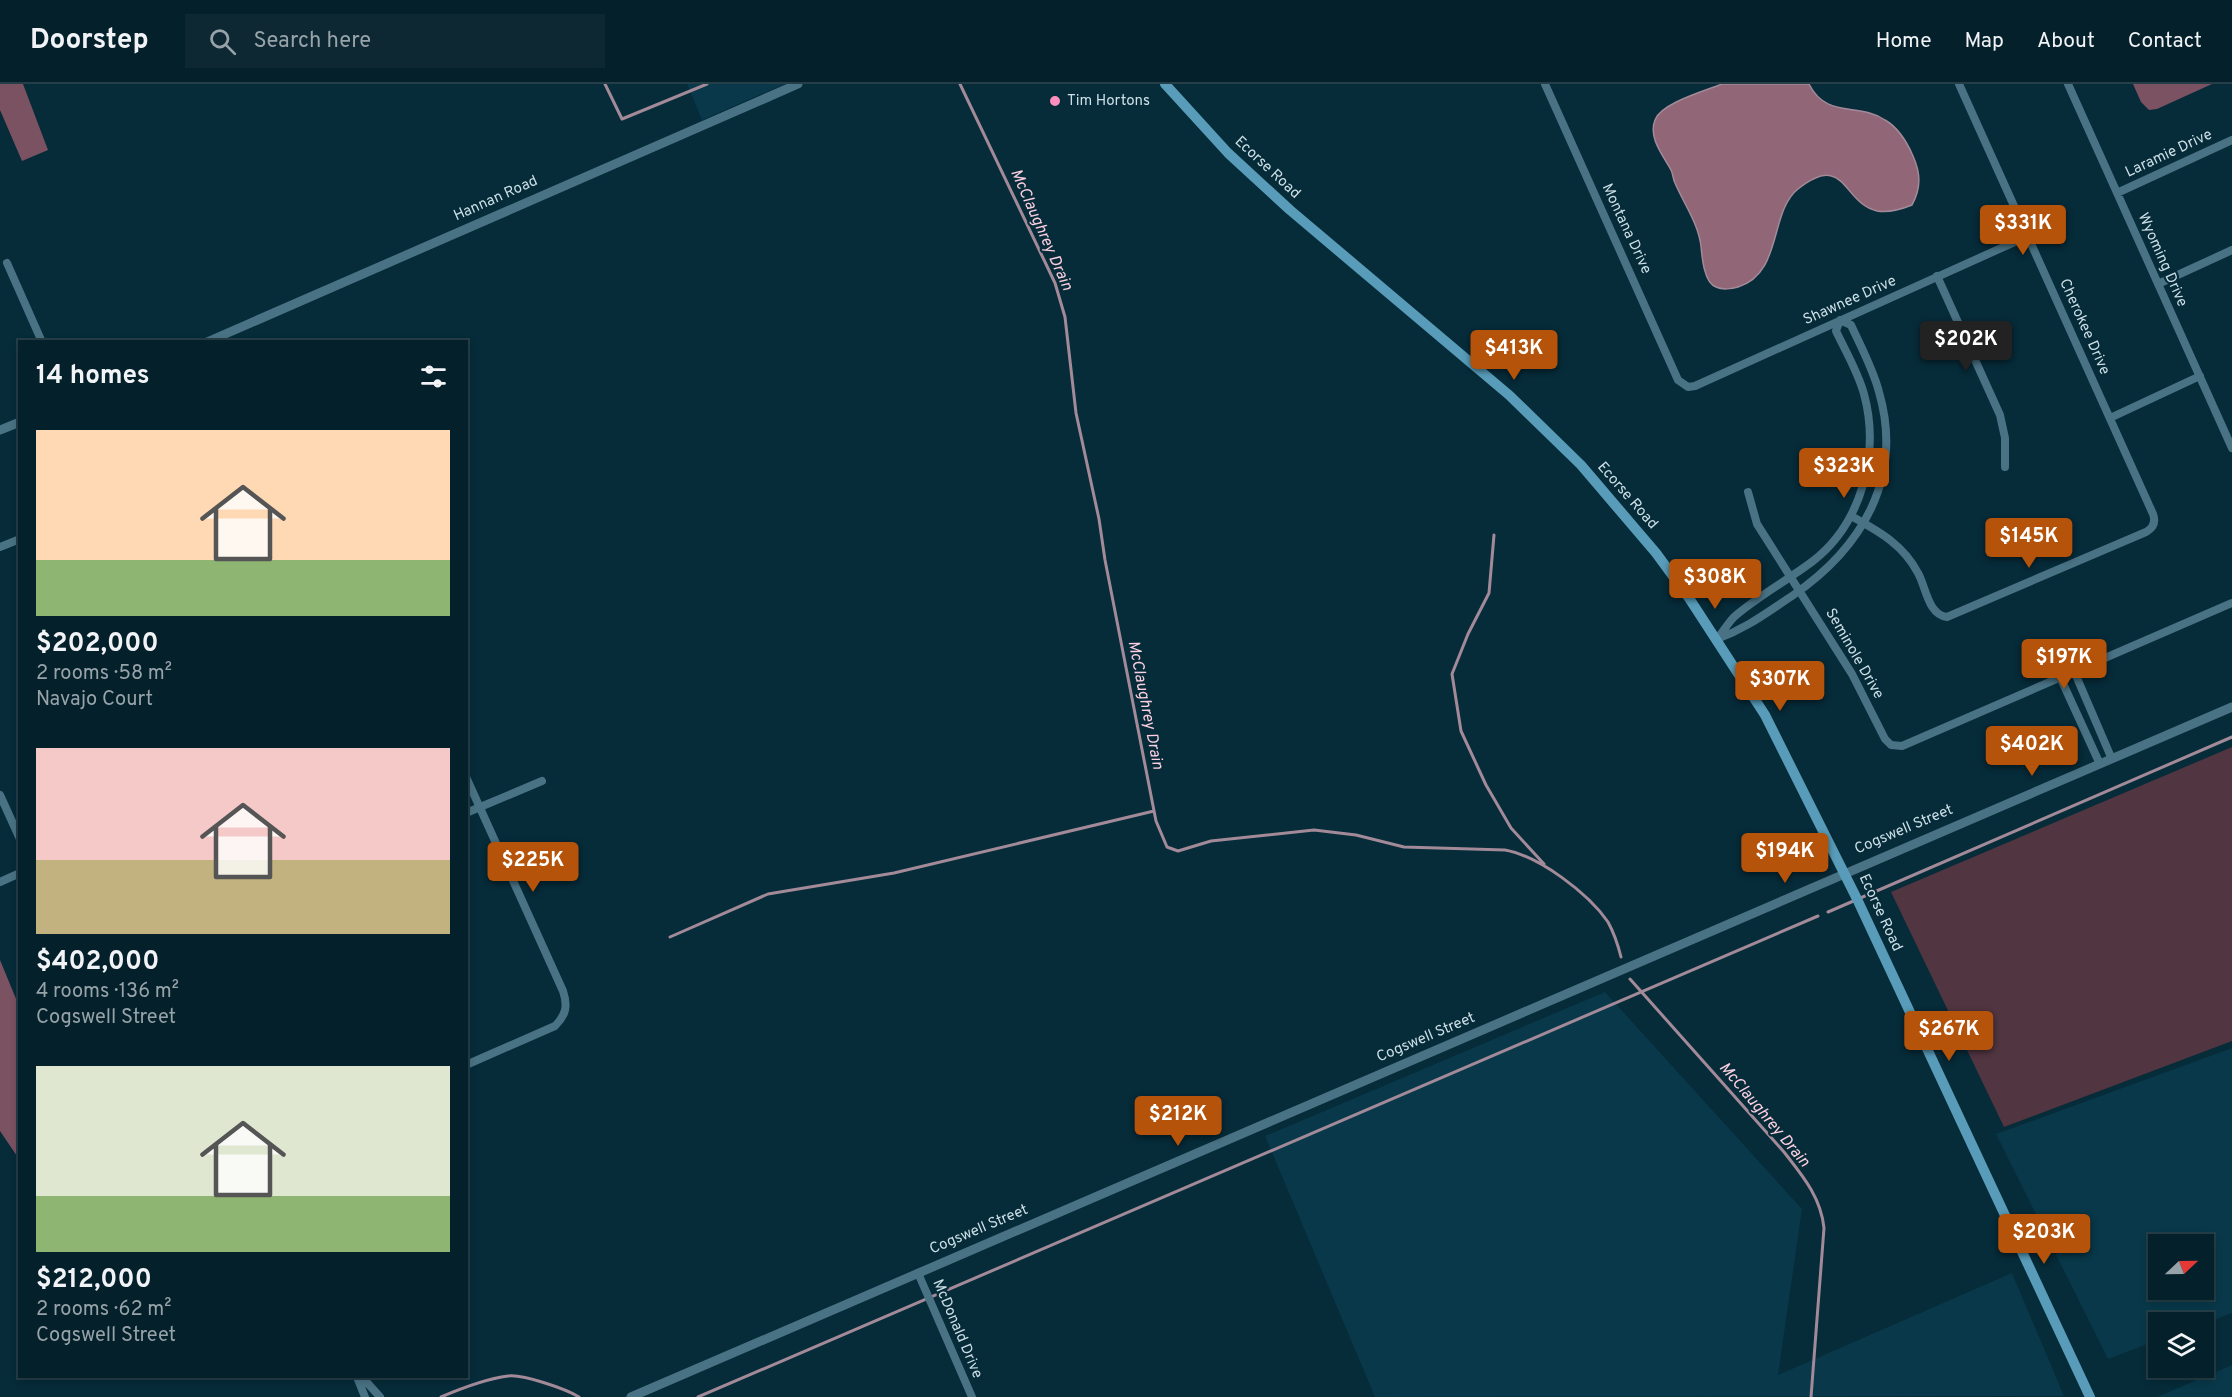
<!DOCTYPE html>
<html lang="en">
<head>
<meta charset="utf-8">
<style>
  :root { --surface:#04202b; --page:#0d2833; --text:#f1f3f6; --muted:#97a3a9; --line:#253e47; --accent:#b45309 }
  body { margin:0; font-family:Overpass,sans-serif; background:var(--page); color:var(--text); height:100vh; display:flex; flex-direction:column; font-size:22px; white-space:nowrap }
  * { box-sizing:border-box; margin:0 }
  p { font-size:20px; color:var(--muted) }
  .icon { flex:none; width:33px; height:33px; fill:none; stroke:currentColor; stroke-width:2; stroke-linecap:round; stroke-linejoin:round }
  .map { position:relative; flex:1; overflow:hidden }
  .side { position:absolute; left:18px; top:256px; width:450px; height:1038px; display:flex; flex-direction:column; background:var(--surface); border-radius:0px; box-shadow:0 3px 9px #0003,0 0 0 2px var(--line) }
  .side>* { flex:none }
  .needle { width:39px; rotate:68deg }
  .fabs { position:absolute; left:2148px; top:1150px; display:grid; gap:12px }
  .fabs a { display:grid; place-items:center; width:66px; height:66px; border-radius:0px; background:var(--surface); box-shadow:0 3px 9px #0003,0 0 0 2px var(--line); font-size:30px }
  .price { position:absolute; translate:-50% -51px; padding:0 14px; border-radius:6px; background:var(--accent); color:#fff; font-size:20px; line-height:39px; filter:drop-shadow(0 2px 3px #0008) }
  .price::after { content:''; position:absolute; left:50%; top:36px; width:18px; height:14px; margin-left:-9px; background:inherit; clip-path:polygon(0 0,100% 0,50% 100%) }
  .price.current { background:#222; color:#fff }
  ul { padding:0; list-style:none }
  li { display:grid; align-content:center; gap:12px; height:318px; padding:0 18px }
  li span { display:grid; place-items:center; height:186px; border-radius:0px; color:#555 }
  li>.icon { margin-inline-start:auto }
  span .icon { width:108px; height:108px; fill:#fffc; stroke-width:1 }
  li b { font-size:26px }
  h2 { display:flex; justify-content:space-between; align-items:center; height:72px; padding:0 18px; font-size:26px }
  header { display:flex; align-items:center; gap:36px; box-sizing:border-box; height:84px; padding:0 30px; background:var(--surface); border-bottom:2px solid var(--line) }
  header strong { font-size:28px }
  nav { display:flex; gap:33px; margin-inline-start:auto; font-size:21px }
  .search { width:420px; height:54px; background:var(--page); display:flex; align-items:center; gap:15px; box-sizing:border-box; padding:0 21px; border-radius:0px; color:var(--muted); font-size:22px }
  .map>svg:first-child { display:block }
</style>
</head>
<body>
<header>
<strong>Doorstep</strong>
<div class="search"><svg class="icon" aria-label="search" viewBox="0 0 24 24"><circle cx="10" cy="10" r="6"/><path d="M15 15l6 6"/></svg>Search here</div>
<nav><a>Home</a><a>Map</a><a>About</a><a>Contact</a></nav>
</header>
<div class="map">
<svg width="2232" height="1313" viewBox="0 0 2232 1313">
  <rect width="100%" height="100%" fill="#062b39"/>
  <path fill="#083849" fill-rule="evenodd" d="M687,0H785L702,36Z
    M1605,908L1802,1125L1778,1291L2012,1189L2064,1312L1375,1313L1265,1052Z
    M2232,964V1229L2204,1240L2158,1239V1256L2108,1275L1996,1050ZM2158,1161H2204V1206H2158Z
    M2232,1281V1313H2157Z"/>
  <path fill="#513540" d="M2232,663V957L2004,1043L1891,808Z"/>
  <path fill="#7b5262" d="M0,0H23L48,66L22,77L0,26Z
    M2133,0H2212L2157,25L2149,26L2141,18Z
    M0,876L19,922V1075L0,1047Z"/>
  <path fill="#916677" stroke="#a38a99" stroke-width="1.5" d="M1722,0H1809C1826,35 1859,18 1885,36C1899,44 1907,58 1913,72C1921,90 1921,104 1912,121C1902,125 1888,129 1877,127C1842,119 1846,67 1798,105C1769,128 1783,189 1738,203C1732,205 1722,206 1716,203C1704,199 1702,173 1701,162C1698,139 1684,120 1675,99C1673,95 1673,90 1671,86C1663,71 1648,54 1655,36C1661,19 1705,7 1722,0Z"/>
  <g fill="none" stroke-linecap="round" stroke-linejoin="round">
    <path stroke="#a38a99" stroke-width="3" d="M605,0L622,35L707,0
      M960,0L1055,199L1065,233L1076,329L1099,435L1105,476L1156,737L1167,763L1178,767L1211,757L1314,746L1356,751L1404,763L1505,766C1539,772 1588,809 1608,838C1614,849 1618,861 1621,873
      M1494,451L1489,509L1468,550L1452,590L1461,647L1486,701L1511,744L1544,780
      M1828,828L2232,653
      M670,853L768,810L894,789L1154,727
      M1630,895L1784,1068C1802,1091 1821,1113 1824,1144L1811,1313
      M441,1313C462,1304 485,1295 508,1292C523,1290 566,1305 579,1313
      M698,1313L1818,832"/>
    <path stroke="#497284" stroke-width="8" d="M1545,0L1678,296L1688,303L1695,302L2028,152
      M2068,0L2232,364
      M2117,109L2232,56
      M7,179L42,258
      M1937,192L2000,331L2005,354V383
      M2158,200L2232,166
      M1840,236L1851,241C1861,263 1873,285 1879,308C1904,394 1862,464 1792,512C1766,529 1747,544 1717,555C1723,548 1728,539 1734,533C1758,512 1788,496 1813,477C1862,439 1880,369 1864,310C1858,288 1846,268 1836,247Z
      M2110,334L2200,292
      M1748,408L1757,440L1852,590L1885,655L1891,661L1902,662L2232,519
      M1851,432C1878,447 1903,460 1918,489C1926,503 1928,531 1947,533L2146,448C2153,444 2156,438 2153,430L1959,0
      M0,463L20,455
      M2074,587L2111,673
      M2060,593L2099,678
      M466,693L563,907C568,922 566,931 555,942L466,981
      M0,711L20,755
      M466,729L542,697
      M0,798L20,789
      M918,1189L972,1313
      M357,1293L365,1313
      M362,1293L380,1313"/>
    <path stroke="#497284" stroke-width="9" d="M207,258L798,0
      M0,346L20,338
      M631,1313L2232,623"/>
    <path stroke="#589cb9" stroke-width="10" d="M1165,0L1228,69L1290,126L1509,311L1581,381L1656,469L1689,514L1765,631L1857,815L2090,1313"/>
  </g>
  <circle fill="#fd8ebe" stroke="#062b39" stroke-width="2" cx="1055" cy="17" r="6"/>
  <g text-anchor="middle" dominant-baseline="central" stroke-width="4.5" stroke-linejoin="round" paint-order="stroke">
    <g font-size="15" fill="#ccdfe7" stroke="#062b39" text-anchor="start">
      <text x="1067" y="17">Tim Hortons</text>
    </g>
    <g font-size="15" fill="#ccdfe7" stroke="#062b39">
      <text transform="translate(2169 70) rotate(-25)">Laramie Drive</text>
      <text transform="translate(1267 84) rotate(43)">Ecorse Road</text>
      <text transform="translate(496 115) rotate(-24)">Hannan Road</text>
      <text transform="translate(1626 145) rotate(65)">Montana Drive</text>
      <text transform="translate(2162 176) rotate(66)">Wyoming Drive</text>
      <text transform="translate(1850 217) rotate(-24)">Shawnee Drive</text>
      <text transform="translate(2084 243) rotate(66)">Cherokee Drive</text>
      <text transform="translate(1627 412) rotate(49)">Ecorse Road</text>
      <text transform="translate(1854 570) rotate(60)">Seminole Drive</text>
      <text transform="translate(1904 746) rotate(-23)">Cogswell Street</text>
      <text transform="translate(1880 829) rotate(65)">Ecorse Road</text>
      <text transform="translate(1426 954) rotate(-23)">Cogswell Street</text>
      <text transform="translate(979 1146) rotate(-23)">Cogswell Street</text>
      <text transform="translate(957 1245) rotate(67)">McDonald Drive</text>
    </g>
    <g font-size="16" font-style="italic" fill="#fcd0e0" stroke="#062b39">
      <text transform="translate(1041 146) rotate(66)">McClaughrey Drain</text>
      <text transform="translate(1145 621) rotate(79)">McClaughrey Drain</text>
      <text transform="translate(1764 1031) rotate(50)">McClaughrey Drain</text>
    </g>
  </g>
</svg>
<div class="fabs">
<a><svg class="needle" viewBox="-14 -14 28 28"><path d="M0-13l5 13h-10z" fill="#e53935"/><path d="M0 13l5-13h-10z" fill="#97a3a9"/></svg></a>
<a><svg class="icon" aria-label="layers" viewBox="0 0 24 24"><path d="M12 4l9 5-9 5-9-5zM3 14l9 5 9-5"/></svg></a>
</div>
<b class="price" style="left:2023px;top:172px">$331K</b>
<b class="price current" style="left:1966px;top:288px">$202K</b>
<b class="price" style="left:1514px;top:297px">$413K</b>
<b class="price" style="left:1844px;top:415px">$323K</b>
<b class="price" style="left:2029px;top:485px">$145K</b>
<b class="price" style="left:1715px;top:526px">$308K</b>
<b class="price" style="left:2064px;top:606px">$197K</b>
<b class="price" style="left:1780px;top:628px">$307K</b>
<b class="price" style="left:2032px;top:693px">$402K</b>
<b class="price" style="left:1785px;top:800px">$194K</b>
<b class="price" style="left:533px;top:809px">$225K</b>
<b class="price" style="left:1949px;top:978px">$267K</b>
<b class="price" style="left:1178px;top:1063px">$212K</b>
<b class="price" style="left:2044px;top:1181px">$203K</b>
<section class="side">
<h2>14 homes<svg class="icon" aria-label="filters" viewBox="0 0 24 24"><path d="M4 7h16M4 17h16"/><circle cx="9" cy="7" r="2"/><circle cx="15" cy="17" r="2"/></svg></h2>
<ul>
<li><span style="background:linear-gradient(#ffd9b3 70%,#8fb573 0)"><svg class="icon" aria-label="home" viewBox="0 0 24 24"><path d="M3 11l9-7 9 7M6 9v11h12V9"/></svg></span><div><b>$202,000</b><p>2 rooms · 58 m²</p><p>Navajo Court</p></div></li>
<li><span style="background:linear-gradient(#f6c9c9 60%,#c2b280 0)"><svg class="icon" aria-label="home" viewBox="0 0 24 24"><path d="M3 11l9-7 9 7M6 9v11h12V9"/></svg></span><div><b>$402,000</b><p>4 rooms · 136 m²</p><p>Cogswell Street</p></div></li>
<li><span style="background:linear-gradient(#dfe7d0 70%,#8fb573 0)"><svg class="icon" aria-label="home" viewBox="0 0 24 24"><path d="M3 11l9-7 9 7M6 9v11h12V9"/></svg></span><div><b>$212,000</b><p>2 rooms · 62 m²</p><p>Cogswell Street</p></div></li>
</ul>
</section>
</div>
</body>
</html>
